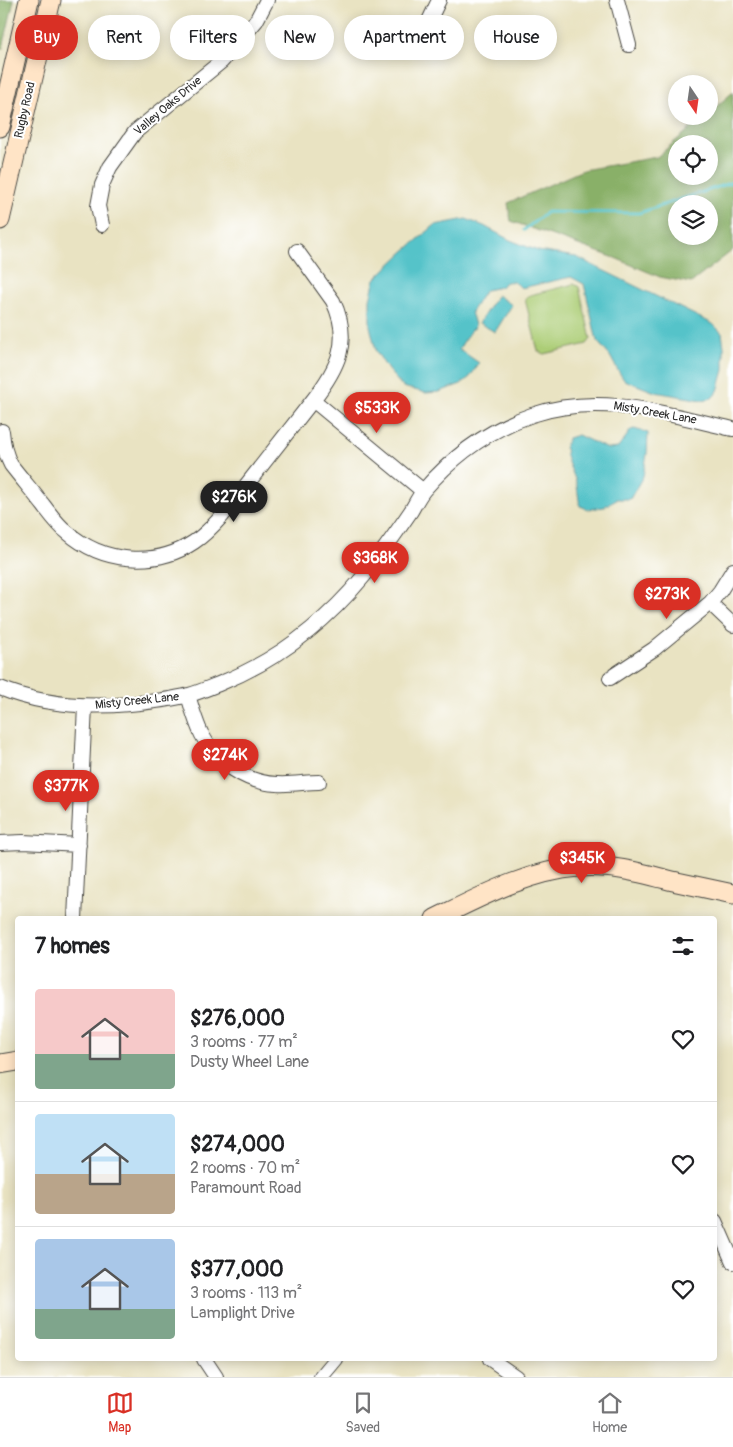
<!DOCTYPE html>
<html lang="en">
<head>
<meta charset="utf-8">
<style>
  :root { --surface:#fff; --page:#f2f2f2; --text:#202124; --muted:#757577; --line:#e0e0e0; --accent:#d93025 }
  body { margin:0; font-family:Pangolin,sans-serif; background:var(--page); color:var(--text); height:100vh; display:flex; flex-direction:column; font-size:19px; white-space:nowrap }
  * { box-sizing:border-box; margin:0 }
  p { font-size:16px; color:var(--muted) }
  .icon { flex:none; width:28px; height:28px; fill:none; stroke:currentColor; stroke-width:2; stroke-linecap:round; stroke-linejoin:round }
  .map { position:relative; flex:1; overflow:hidden }
  .panel { position:absolute; left:15px; top:916px; width:702px; height:445px; display:flex; flex-direction:column; background:var(--surface); border-radius:5px; box-shadow:0 2px 12px #0003 }
  .panel>* { flex:none }
  .hud { position:absolute; left:15px; top:15px; width:704px; height:45px; display:flex; gap:10px }
  .needle { width:32px; rotate:167deg }
  .buttons { position:absolute; left:668px; top:75px; display:grid; gap:10px }
  .buttons a { display:grid; place-items:center; width:50px; height:50px; border-radius:50%; background:var(--surface); box-shadow:0 2px 12px #0003; font-size:25px }
  .price { position:absolute; translate:-50% -42px; padding:0 11px; border-radius:18px; background:var(--accent); color:#fff; font-size:16px; line-height:32px; filter:drop-shadow(0 1px 2px #0008) }
  .price::after { content:''; position:absolute; left:50%; top:30px; width:15px; height:11px; margin-left:-8px; background:inherit; clip-path:polygon(0 0,100% 0,50% 100%) }
  .price.current { background:#222; color:#fff }
  ul { padding:0; list-style:none }
  li { display:flex; align-items:center; gap:15px; height:125px; padding:0 20px }
  li+li { border-top:1px solid var(--line) }
  li span { display:grid; place-items:center; flex:none; width:140px; height:100px; border-radius:5px; color:#555 }
  li>.icon { margin-inline-start:auto }
  span .icon { width:60px; height:60px; fill:#fffc; stroke-width:1 }
  li b { font-size:21px }
  h2 { display:flex; justify-content:space-between; align-items:center; height:60px; padding:0 20px; font-size:21px }
  .tag { padding:0 18px; border-radius:22px; background:var(--surface); box-shadow:0 2px 12px #0003; font-size:18px; line-height:45px }
  .tag.current { background:var(--accent); color:#fff }
  .tab-bar { display:flex; justify-content:space-around; align-items:center; height:70px; border-top:1px solid var(--line); background:var(--surface); font-size:14px; color:var(--muted) }
  .tab-bar a { display:grid; justify-items:center; gap:2px }
  .tab-bar .current { color:var(--accent) }
  .map>svg:first-child { display:block }
</style>
</head>
<body>
<div class="map">
<svg width="733" height="1377" viewBox="0 0 733 1377">
  <rect width="100%" height="100%" fill="#fff"/>
  <filter id="ink" filterUnits="userSpaceOnUse"><feTurbulence type="fractalNoise" baseFrequency=".02" numOctaves="2"/><feDisplacementMap in="SourceGraphic" scale="10" xChannelSelector="R" yChannelSelector="G"/><feConvolveMatrix kernelMatrix="1 2 1 2 8 2 1 2 1" color-interpolation-filters="sRGB"/></filter>
  <filter id="wash" filterUnits="userSpaceOnUse"><feTurbulence type="fractalNoise" baseFrequency=".0096" numOctaves="4" result="noise"/><feDisplacementMap in="SourceGraphic" scale="20" xChannelSelector="R" yChannelSelector="G"/><feGaussianBlur stdDeviation="1.12" result="paint"/><feColorMatrix in="noise" values="0 0 0 0 0 0 0 0 0 0 0 0 0 0 0 0 0 1.4 0 .05"/><feComposite in="paint" operator="in"/></filter>
  <g filter="url(#wash)">
    <rect width="100%" height="100%" fill="#e9e3c2"/>
    <path fill="#accd76" stroke="#6c7c50" d="M574,284L579,287L591,339L587,344L544,354L538,351L525,299L530,295Z"/>
    <path fill="#89b067" stroke="#5a6e49" fill-rule="evenodd" d="M0,0H14L3,48H0Z
      M733,92V250L691,283L660,277L615,258L511,221L508,203L583,170L657,157L705,116H709V113ZM676,144H709V176H676ZM676,204H709V236H676Z"/>
    <path fill="#55c3c9" stroke="#40777a" d="M466,219L484,226L510,240L538,251L576,257L713,324L722,333L724,347V370L718,391L712,398L702,400L655,392L624,380L617,369L610,356L597,341L584,284L571,277L521,288C516,282 512,280 504,283L501,287L485,290L471,312L475,325L474,329L472,328L459,349L479,363L470,377L461,384L439,392L426,393L403,387L388,370L376,351L370,326V299L375,279L402,253L435,225Z
      M497,295L512,305L495,332L479,323Z
      M634,429L648,433L647,454L643,476L630,499H616L604,507L588,509L580,506C578,497 578,487 575,479C569,463 561,453 568,438L578,435L608,449L618,448L631,430Z"/>
    <g fill="none" stroke-linecap="round" stroke-linejoin="round">
      <path stroke="#55c3c9" stroke-width="3" d="M524,230L547,212L639,213L733,182"/>
    </g>
  </g>
  <g filter="url(#ink)">
    <g fill="none" stroke-linecap="round" stroke-linejoin="round">
      <g stroke="#484742" stroke-width="16">
        <path id="street" d="M617,0L629,45
          M416,48L439,0
          M102,225L98,206L102,185L110,167L135,132L222,61L256,21L267,0
          M313,400L423,491
          M2,431C3,444 5,454 11,465C22,479 33,492 44,506C51,515 58,525 67,532C102,563 155,568 194,542C205,535 213,526 222,516L313,400C338,368 352,341 333,301L297,251
          M710,603L733,625
          M610,678L654,649L710,603L720,591L733,570
          M0,688C41,705 86,708 130,704C150,702 170,700 189,695C200,692 211,687 221,683C278,660 324,624 363,577C380,556 396,533 411,511C415,504 419,496 424,490C453,456 490,429 532,415C601,392 665,414 733,429
          M188,695C192,709 196,723 202,735C216,762 246,783 277,784C291,785 306,782 319,782
          M0,843L23,842L79,845
          M75,919L85,706
          M715,1221L733,1262
          M204,1359L216,1377
          M490,1359L516,1377
          M321,1377L336,1359"/>
      </g>
      <g stroke="#484742" stroke-width="21">
        <path id="secondary" d="M0,127L29,0
          M0,220L51,0
          M435,919C480,897 528,871 579,867C612,864 645,874 677,882C696,886 714,890 733,894
          M0,1064L18,1061"/>
      </g>
      <use href="#street" stroke="#fff" stroke-width="14"/>
      <use href="#secondary" stroke="#ffe4c6" stroke-width="19"/>
    </g>
  </g>
  <g text-anchor="middle" dominant-baseline="central" stroke-width="4" stroke-linejoin="round" paint-order="stroke">
    <g font-size="12" fill="#2b2b2b" stroke="#fff">
      <text transform="translate(168 106) rotate(-40)">Valley Oaks Drive</text>
      <text transform="translate(25 110) rotate(-77)">Rugby Road</text>
      <text transform="translate(655 413) rotate(10)">Misty Creek Lane</text>
      <text transform="translate(137 701) rotate(-6)">Misty Creek Lane</text>
    </g>
  </g>
</svg>
<div class="buttons">
<a><svg class="needle" viewBox="-14 -14 28 28"><path d="M0-13l5 13h-10z" fill="#e53935"/><path d="M0 13l5-13h-10z" fill="#757577"/></svg></a>
<a><svg class="icon" aria-label="locate" viewBox="0 0 24 24"><circle cx="12" cy="12" r="6"/><path d="M12 2v4M12 18v4M2 12h4M18 12h4"/></svg></a>
<a><svg class="icon" aria-label="layers" viewBox="0 0 24 24"><path d="M12 4l9 5-9 5-9-5zM3 14l9 5 9-5"/></svg></a>
</div>
<b class="price" style="left:377px;top:434px">$533K</b>
<b class="price current" style="left:234px;top:523px">$276K</b>
<b class="price" style="left:375px;top:584px">$368K</b>
<b class="price" style="left:667px;top:620px">$273K</b>
<b class="price" style="left:225px;top:781px">$274K</b>
<b class="price" style="left:66px;top:812px">$377K</b>
<b class="price" style="left:582px;top:884px">$345K</b>
<div class="hud">
<a class="tag current">Buy</a>
<a class="tag">Rent</a>
<a class="tag">Filters</a>
<a class="tag">New</a>
<a class="tag">Apartment</a>
<a class="tag">House</a>
</div>
<section class="panel">
<h2>7 homes<svg class="icon" aria-label="filters" viewBox="0 0 24 24"><path d="M4 7h16M4 17h16"/><circle cx="9" cy="7" r="2"/><circle cx="15" cy="17" r="2"/></svg></h2>
<ul>
<li><span style="background:linear-gradient(#f6c9c9 65%,#7fa58c 0)"><svg class="icon" aria-label="home" viewBox="0 0 24 24"><path d="M3 11l9-7 9 7M6 9v11h12V9"/></svg></span><div><b>$276,000</b><p>3 rooms · 77 m²</p><p>Dusty Wheel Lane</p></div><svg class="icon" aria-label="heart" viewBox="0 0 24 24"><path d="M12 20l-8-8c-3-5 5-10 8-4 3-6 11-1 8 4z"/></svg></li>
<li><span style="background:linear-gradient(#bfe0f5 60%,#b9a48a 0)"><svg class="icon" aria-label="home" viewBox="0 0 24 24"><path d="M3 11l9-7 9 7M6 9v11h12V9"/></svg></span><div><b>$274,000</b><p>2 rooms · 70 m²</p><p>Paramount Road</p></div><svg class="icon" aria-label="heart" viewBox="0 0 24 24"><path d="M12 20l-8-8c-3-5 5-10 8-4 3-6 11-1 8 4z"/></svg></li>
<li><span style="background:linear-gradient(#a9c7e8 70%,#7fa58c 0)"><svg class="icon" aria-label="home" viewBox="0 0 24 24"><path d="M3 11l9-7 9 7M6 9v11h12V9"/></svg></span><div><b>$377,000</b><p>3 rooms · 113 m²</p><p>Lamplight Drive</p></div><svg class="icon" aria-label="heart" viewBox="0 0 24 24"><path d="M12 20l-8-8c-3-5 5-10 8-4 3-6 11-1 8 4z"/></svg></li>
</ul>
</section>
</div>
<nav class="tab-bar">
<a class="current"><svg class="icon" aria-label="map" viewBox="0 0 24 24"><path d="M3 6l6-2 6 2 6-2v14l-6 2-6-2-6 2zM9 4v14M15 6v14"/></svg>Map</a>
<a><svg class="icon" aria-label="saved" viewBox="0 0 24 24"><path d="M7 4h10v16l-5-4-5 4z"/></svg>Saved</a>
<a><svg class="icon" aria-label="home" viewBox="0 0 24 24"><path d="M3 11l9-7 9 7M6 9v11h12V9"/></svg>Home</a>
</nav>
</body>
</html>
